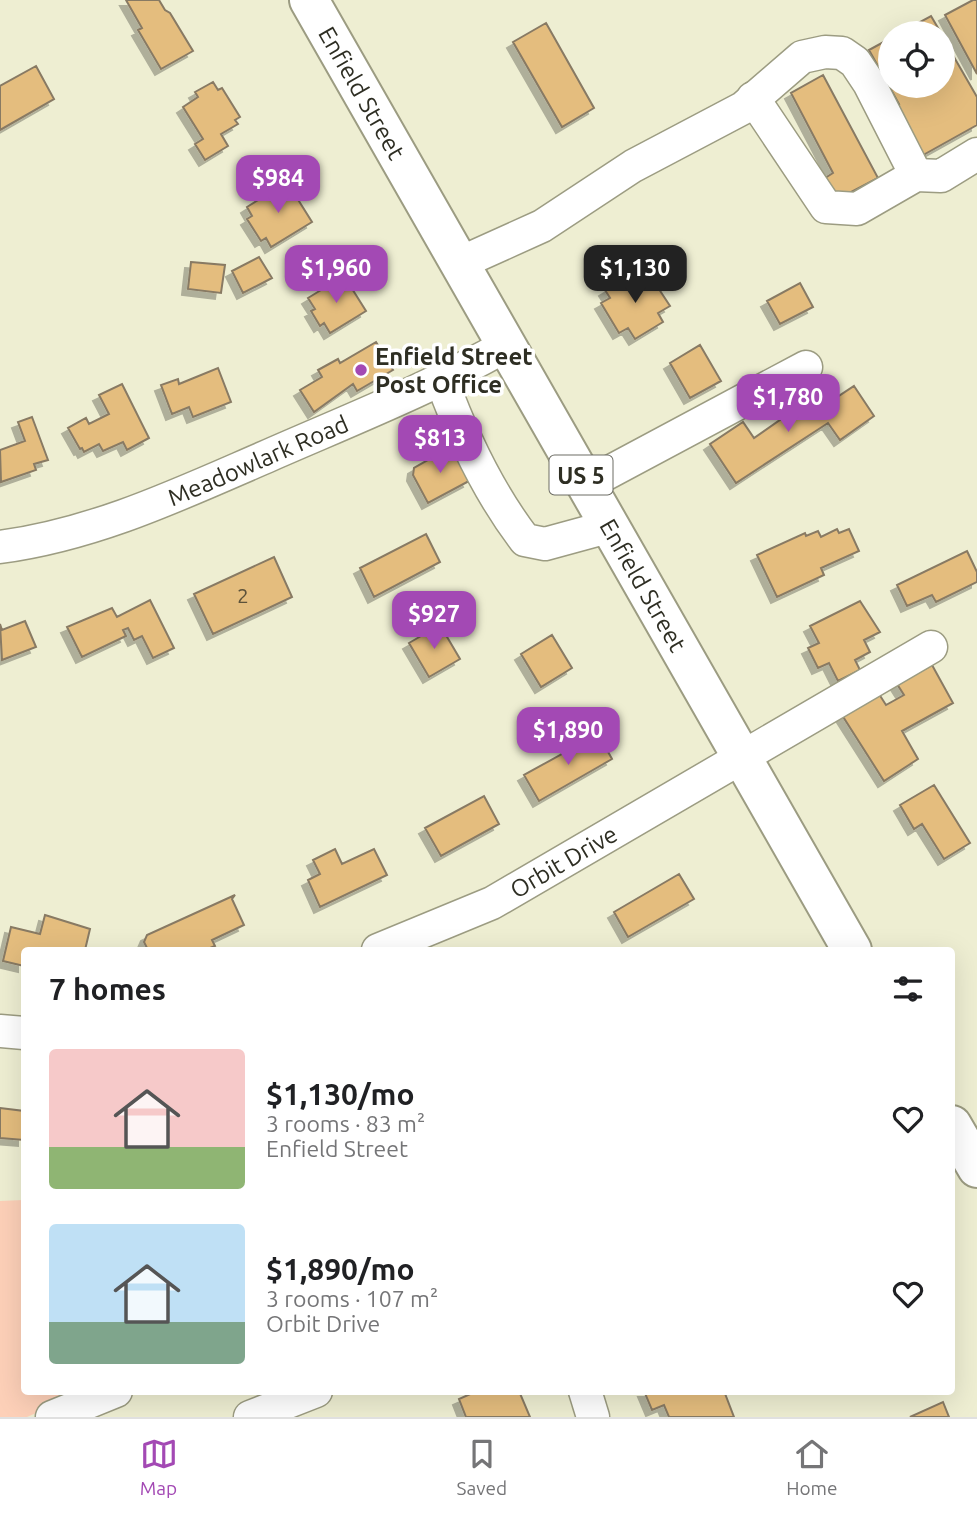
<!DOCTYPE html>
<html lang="en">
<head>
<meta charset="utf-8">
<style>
  :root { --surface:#fff; --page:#f6f6f6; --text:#202124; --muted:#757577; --line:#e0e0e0; --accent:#a349b4 }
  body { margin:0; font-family:Ubuntu,sans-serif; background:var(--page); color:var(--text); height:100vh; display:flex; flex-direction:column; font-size:26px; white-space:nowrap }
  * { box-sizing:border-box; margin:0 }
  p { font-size:23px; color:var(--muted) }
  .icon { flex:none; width:38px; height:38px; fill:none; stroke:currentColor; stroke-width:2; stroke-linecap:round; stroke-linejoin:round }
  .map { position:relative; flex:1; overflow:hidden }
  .sheet { position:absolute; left:21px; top:947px; width:934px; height:448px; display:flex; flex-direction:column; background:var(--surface); border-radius:7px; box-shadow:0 7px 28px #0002 }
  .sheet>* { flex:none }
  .tools { position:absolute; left:878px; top:21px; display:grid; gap:14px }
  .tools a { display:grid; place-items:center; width:77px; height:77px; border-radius:50%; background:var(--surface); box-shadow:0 7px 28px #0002; font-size:35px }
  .price { position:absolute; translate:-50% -60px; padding:0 16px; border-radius:14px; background:var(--accent); color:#fff; font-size:23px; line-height:46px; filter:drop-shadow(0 2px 4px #0008) }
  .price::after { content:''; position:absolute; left:50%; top:42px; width:21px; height:16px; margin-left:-10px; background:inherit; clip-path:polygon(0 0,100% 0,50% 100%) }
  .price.selected { background:#222; color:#fff }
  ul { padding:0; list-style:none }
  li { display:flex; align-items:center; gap:21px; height:175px; padding:0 28px }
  li span { display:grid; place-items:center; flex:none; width:196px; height:140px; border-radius:7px; color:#555 }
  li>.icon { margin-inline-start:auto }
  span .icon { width:84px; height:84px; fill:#fffc; stroke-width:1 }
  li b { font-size:30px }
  h2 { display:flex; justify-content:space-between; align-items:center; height:84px; padding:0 28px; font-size:30px }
  .dock { display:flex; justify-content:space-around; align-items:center; height:98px; border-top:2px solid var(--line); background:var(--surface); font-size:19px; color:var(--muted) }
  .dock a { display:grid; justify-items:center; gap:4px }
  .dock .selected { color:var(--accent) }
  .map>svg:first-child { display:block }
</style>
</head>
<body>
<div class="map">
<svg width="977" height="1417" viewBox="0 0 977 1417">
  <defs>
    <filter id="shadow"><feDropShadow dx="-6" dy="6" stdDeviation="0" flood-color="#0004"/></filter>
  </defs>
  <rect width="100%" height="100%" fill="#eeeed2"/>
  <path fill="#fdd0b8" d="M24,1200V1391H87L27,1417H0V1201Z"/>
  <path fill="#e4bd7e" stroke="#887a64" stroke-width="2" filter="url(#shadow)" d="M126,0H159L165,10L170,13L193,51L161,69L138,30L142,28Z
    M973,0H977V74L945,15Z
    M931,16L941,33H900Z
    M546,23L594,108L562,127L513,42Z
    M891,38V86H943V38L977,97V125L916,159L888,110L899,104L869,50Z
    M36,66L54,99L0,130V86Z
    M823,75L878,178L834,201L822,180L833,173L791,93Z
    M213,82L218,90L222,88L240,117L235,120L238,124L221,134L228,146L205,160L195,144L203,139L183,107L198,97L195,92Z
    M287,182L312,222L271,247L266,238L261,241L247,219L252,216L247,207Z
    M259,257L272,278L243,293L232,271Z
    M191,262L225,265L221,293L188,289Z
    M633,273L640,284L651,277L670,306L658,313L663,322L635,339L628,328L619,333L601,303L610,298L605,290Z
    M344,276L366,311L330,333L324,323L320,326L311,311L315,309L308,298Z
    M800,283L813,307L780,324L767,301Z
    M376,342L393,370L357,391L353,384L314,412L300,390L322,377L318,370L338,359L340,363Z
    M700,345L721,381L690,398L670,363Z
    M218,368L231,402L193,417L189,407L172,414L161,385L178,379L179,384Z
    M122,384L149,438L127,450L123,442L103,451L99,444L84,452L82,448L80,449L68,428L86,418L89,424L109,414L99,395Z
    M854,386L874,416L840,440L828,423L736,483L710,444L743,422L754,438L800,406L807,417Z
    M32,417L48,460L34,464L36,470L1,482L0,450L25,441L18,422Z
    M451,447L469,481L428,503L413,475L414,468Z
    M837,529L839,533L849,529L859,551L821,568L824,575L777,597L757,555L805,533L806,536L818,531L821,537Z
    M426,534L440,562L374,597L360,568Z
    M967,551L977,572V582L936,602L932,595L907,606L897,585Z
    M274,557L292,597L213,634L194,594Z
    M150,600L174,648L153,658L142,636L134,640L128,628L123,630L126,636L82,657L67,627L112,608L117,617Z
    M860,601L880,632L864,640L870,652L855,660L860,670L838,681L829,663L818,668L808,648L819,643L810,626Z
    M25,621L36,647L2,660L0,624L2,630Z
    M440,625L460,659L429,677L409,643Z
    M552,635L572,668L541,687L521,654Z
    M932,665L953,703L902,731L918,759L884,781L842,715L879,694L886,705L904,695L897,684Z
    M598,734L612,759L539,801L524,775Z
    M934,785L970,843L944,859L922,824L914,829L900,805Z
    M484,796L499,824L441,856L425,828Z
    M335,849L342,864L374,849L387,875L320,907L308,880L320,874L313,860Z
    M679,874L694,899L628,937L614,912Z
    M235,895L232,899L244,925L212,940L215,946L205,950H148L144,942L147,935Z
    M45,915L90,929L85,950H24V966L3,961L11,927L40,934Z
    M0,1108L24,1111V1140L0,1138Z
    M477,1391H519L530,1417H466L459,1399Z
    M644,1391H724L734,1417H669L664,1405L652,1410Z
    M943,1402L949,1417H910Z"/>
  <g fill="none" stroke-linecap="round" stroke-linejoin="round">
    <g stroke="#9c9c82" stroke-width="35">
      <g id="minor">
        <path d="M753,98L826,207L857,209L916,175L941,176L977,154"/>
        <path d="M460,263L542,226L633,166L743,108L802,57L825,52L842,53L855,62L869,83L916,175"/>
        <path d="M442,381C462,436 489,493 525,540L545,544L611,526"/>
        <path d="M587,484L806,367"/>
        <path id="s1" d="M0,547C97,534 182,493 270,455C350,420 431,388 507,345"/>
        <path id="s2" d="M378,950L492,903L931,647"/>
        <path d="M0,1031L24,1033"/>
        <path d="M585,1391L593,1417"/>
        <path d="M52,1417L116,1391"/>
        <path d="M250,1417L316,1391"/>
      </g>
    </g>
    <g stroke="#9c9c82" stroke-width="42">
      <g id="major">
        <path id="s3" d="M309,0L852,950"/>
        <path d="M952,1125L977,1168"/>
      </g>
    </g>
    <use href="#minor" stroke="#fff" stroke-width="32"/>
    <use href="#major" stroke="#fff" stroke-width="38"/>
  </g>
  <circle fill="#a349b4" stroke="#fff" stroke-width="2.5" cx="361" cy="370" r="7"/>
  <g text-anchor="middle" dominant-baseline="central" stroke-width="7" stroke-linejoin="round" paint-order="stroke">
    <g font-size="21" fill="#5c523a">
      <text x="243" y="595">2</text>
    </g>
    <rect fill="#fff" stroke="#6d6d65" stroke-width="2" x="549.5" y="455.5" width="63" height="39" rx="5"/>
    <g font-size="23" font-weight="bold" fill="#2e2e23">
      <text x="581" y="475">US 5</text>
    </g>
    <g font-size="24" fill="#2e2e23" stroke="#fff">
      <text stroke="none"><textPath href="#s3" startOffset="107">Enfield Street</textPath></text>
      <text stroke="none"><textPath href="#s1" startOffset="273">Meadowlark Road</textPath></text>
      <text stroke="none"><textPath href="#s3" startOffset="674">Enfield Street</textPath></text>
      <text stroke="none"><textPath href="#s2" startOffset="206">Orbit Drive</textPath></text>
    </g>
    <g font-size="24" font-weight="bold" fill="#2e2e23" stroke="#fff" text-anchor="start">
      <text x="375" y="356">Enfield Street<tspan x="375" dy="28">Post Office</tspan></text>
    </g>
  </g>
</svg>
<div class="tools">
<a><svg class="icon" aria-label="locate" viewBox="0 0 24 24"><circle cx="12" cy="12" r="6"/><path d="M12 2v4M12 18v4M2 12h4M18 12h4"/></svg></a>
</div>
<b class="price" style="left:278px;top:215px">$984</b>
<b class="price" style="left:336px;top:305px">$1,960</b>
<b class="price selected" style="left:635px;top:305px">$1,130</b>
<b class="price" style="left:788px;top:434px">$1,780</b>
<b class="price" style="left:440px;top:475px">$813</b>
<b class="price" style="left:434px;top:651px">$927</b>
<b class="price" style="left:568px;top:767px">$1,890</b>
<section class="sheet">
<h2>7 homes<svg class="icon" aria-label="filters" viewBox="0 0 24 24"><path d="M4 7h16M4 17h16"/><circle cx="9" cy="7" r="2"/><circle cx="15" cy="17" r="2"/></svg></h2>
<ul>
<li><span style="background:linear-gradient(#f6c9c9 70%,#8fb573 0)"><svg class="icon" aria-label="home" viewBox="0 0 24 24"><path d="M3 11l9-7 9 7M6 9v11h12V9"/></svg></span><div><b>$1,130/mo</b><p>3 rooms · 83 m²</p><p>Enfield Street</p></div><svg class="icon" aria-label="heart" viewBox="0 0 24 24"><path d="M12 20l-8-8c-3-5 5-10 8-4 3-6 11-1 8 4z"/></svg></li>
<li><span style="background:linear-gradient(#bfe0f5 70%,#7fa58c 0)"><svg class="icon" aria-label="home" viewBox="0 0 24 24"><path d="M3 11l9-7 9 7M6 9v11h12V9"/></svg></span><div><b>$1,890/mo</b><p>3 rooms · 107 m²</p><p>Orbit Drive</p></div><svg class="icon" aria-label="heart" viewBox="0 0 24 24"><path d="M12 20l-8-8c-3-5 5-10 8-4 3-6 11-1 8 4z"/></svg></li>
</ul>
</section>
</div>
<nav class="dock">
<a class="selected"><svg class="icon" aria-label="map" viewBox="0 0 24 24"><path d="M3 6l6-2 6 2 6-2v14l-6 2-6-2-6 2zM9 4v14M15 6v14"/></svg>Map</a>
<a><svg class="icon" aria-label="saved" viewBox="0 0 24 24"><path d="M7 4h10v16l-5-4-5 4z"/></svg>Saved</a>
<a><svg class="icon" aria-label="home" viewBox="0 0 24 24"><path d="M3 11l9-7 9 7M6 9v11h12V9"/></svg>Home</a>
</nav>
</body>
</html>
